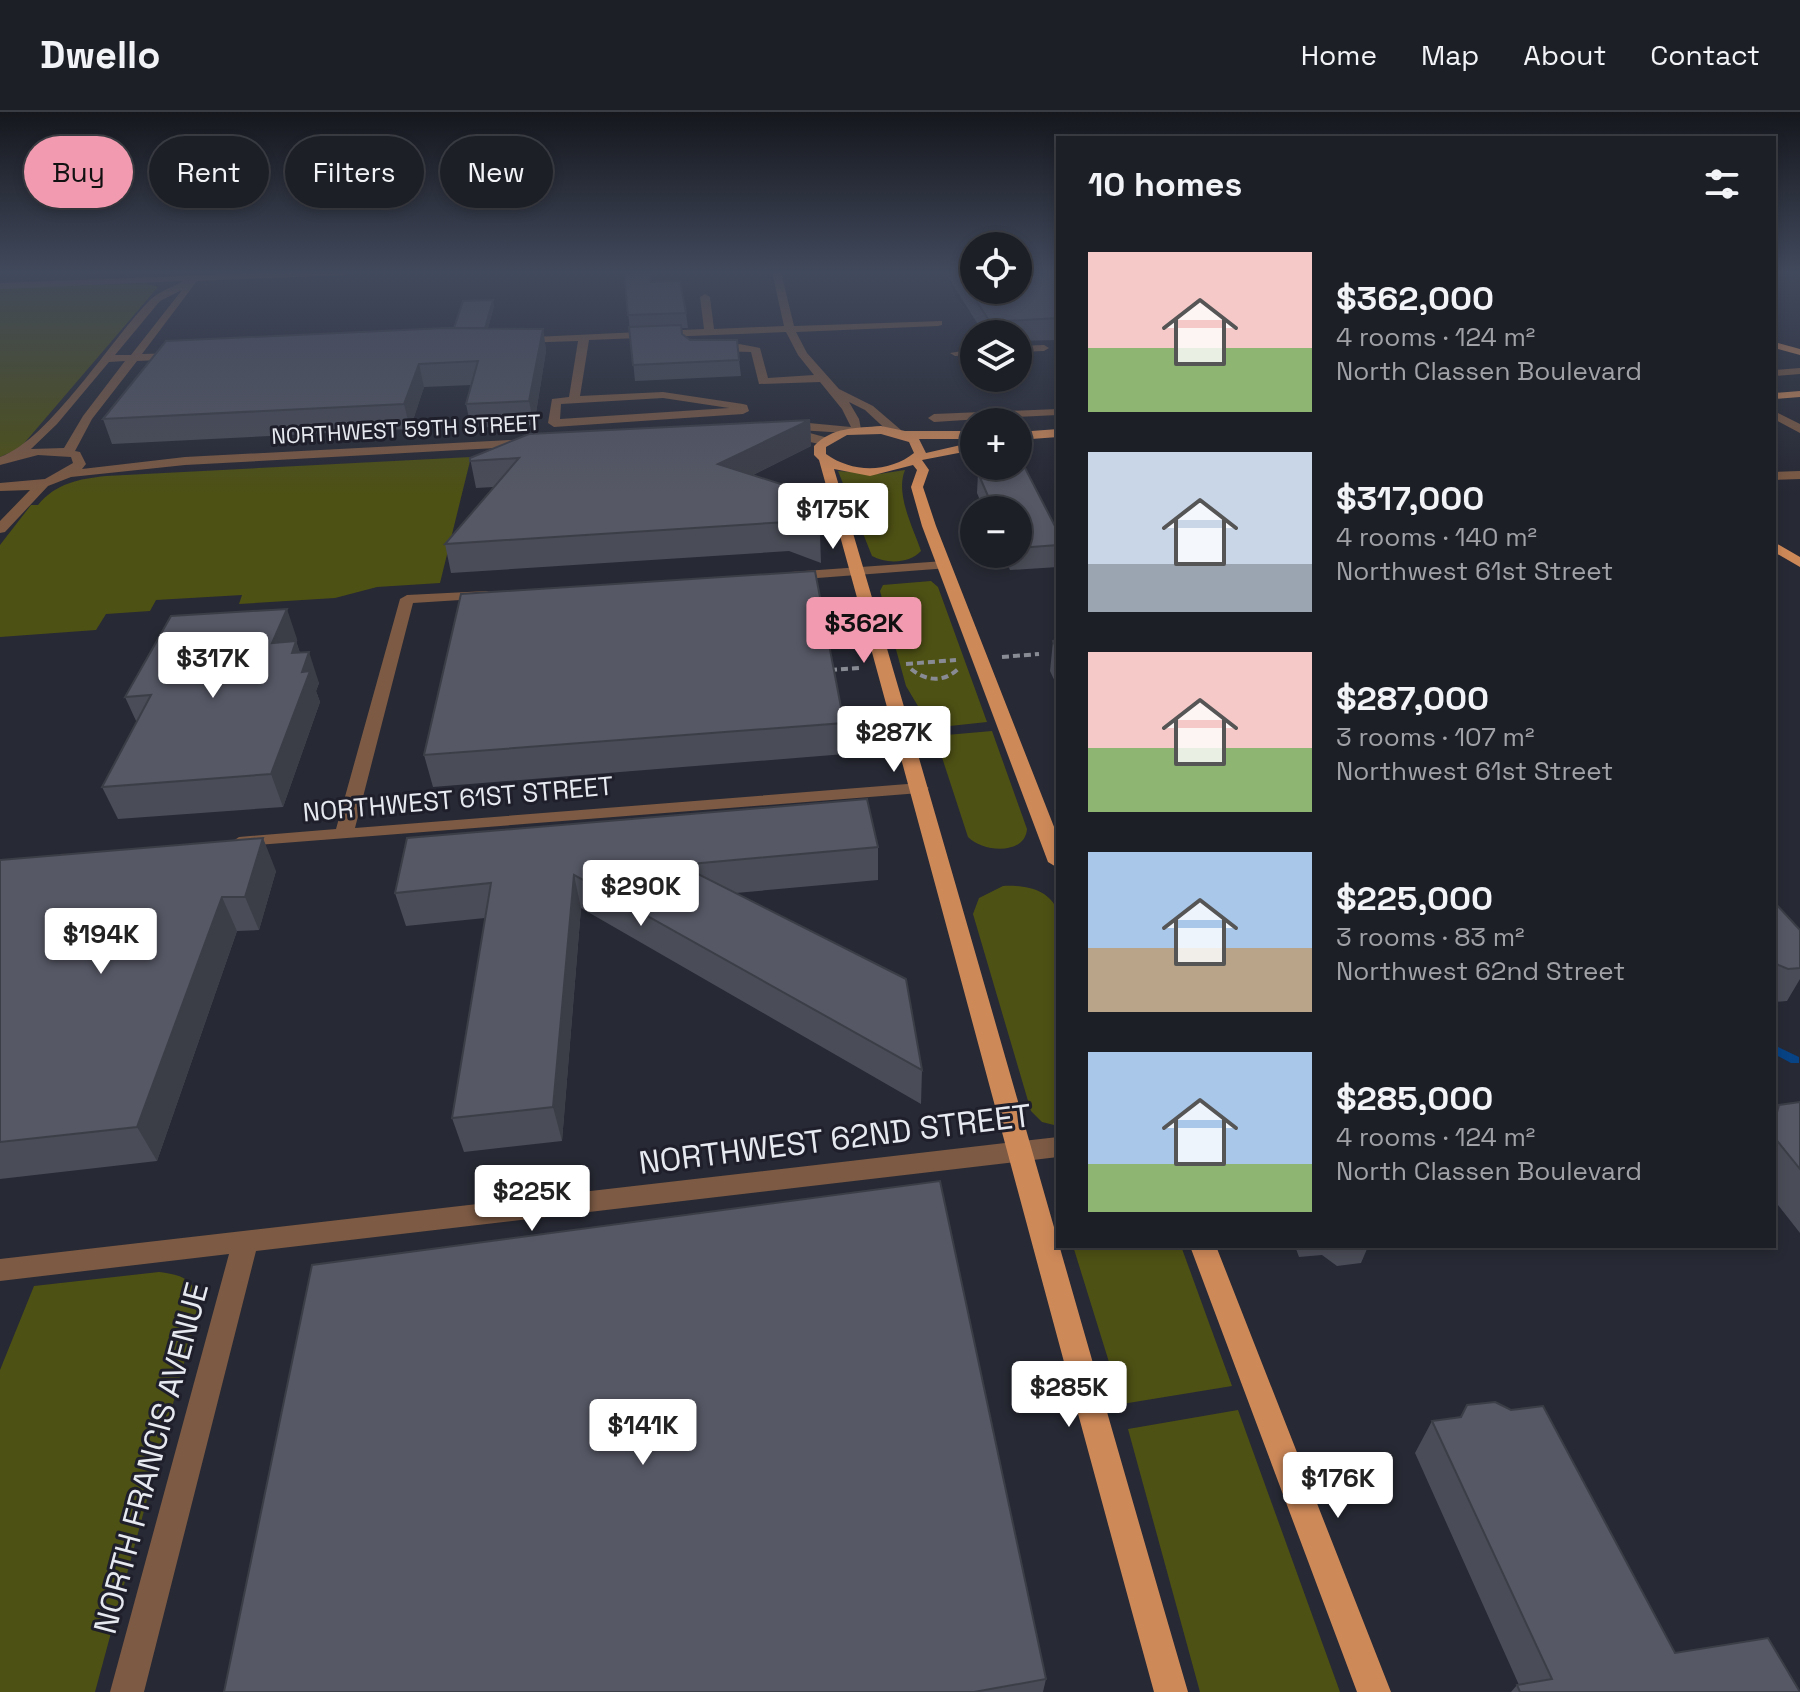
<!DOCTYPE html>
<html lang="en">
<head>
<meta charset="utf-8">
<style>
  :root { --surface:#1d1f27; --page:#2a2c33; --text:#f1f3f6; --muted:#a0a2a7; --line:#3b3d44; --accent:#f29aaf }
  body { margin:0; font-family:"Space Grotesk",sans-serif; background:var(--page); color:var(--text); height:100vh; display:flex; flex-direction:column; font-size:30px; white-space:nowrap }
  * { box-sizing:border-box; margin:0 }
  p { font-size:26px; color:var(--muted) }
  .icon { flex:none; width:44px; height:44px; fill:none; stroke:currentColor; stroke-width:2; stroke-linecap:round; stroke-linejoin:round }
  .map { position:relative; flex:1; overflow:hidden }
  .sheet { position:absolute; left:1056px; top:24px; width:720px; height:1112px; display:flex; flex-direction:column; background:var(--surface); border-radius:0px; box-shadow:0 4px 12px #0003,0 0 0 2px var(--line) }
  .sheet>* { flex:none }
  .hud { position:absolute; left:24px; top:24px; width:760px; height:72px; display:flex; gap:16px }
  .tools { position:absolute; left:960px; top:120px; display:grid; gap:16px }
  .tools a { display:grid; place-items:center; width:72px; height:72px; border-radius:50%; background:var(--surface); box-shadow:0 4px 12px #0003,0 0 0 2px var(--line); font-size:40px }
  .price { position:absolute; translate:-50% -68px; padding:0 18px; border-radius:8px; background:#fff; color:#222; font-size:26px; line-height:52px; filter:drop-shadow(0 2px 4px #0008) }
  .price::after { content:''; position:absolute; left:50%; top:48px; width:24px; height:18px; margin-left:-12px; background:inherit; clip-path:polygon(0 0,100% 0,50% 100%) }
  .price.selected { background:var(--accent); color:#111 }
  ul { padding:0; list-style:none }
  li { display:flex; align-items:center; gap:24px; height:200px; padding:0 32px }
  li span { display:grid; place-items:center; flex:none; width:224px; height:160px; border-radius:0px; color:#555 }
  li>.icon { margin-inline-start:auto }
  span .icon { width:96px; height:96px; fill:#fffc; stroke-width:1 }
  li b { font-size:34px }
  h2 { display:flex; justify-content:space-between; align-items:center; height:96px; padding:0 32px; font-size:34px }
  .chip { padding:0 28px; border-radius:36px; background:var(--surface); box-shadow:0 4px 12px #0003,0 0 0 2px var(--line); font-size:28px; line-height:72px }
  .chip.selected { background:var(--accent); color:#111 }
  header { display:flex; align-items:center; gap:48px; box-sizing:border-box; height:112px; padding:0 40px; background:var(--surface); border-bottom:2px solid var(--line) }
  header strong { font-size:38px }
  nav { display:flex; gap:44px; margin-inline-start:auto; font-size:28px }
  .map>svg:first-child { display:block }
</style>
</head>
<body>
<header>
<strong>Dwello</strong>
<nav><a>Home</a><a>Map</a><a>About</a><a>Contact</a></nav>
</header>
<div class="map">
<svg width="1800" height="1580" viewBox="0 0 1800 1580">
  <rect width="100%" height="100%" fill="#272934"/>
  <path fill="#4e5114" d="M145,171L158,175L20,336L0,345V176Z
    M471,345L440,471L377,475L335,486L239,492L242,483L156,488L150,499L106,502L96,518L0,525V433L31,393H38C56,371 79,367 106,364Z
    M905,358C895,382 913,415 921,439C909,452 886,452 872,444L838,359L879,362Z
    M931,469L938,475L987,610L931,616L906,574L880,479L883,473Z
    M992,619L1027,717C1025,744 982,740 968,725L935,624Z
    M1003,774C1025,773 1050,777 1058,800V1014L1042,1010L1031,999L973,802L979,786Z
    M1073,1134H1181L1232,1274L1122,1292Z
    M159,1160C183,1163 194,1167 200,1192L95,1580H0V1258L34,1174Z
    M1238,1298L1340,1580H1200L1128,1317Z"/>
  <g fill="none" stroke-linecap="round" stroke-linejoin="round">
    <path fill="#074385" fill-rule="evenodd" d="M1774,933L1799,945V951H1791L1774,942Z"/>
    <path stroke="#898b94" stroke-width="4" stroke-dasharray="7 4" stroke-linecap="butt" d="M1002,545L1039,542
      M906,552L956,548
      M911,557C926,569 943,571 958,557
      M830,558L860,556"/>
    <path fill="#7c5a44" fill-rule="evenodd" d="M288,160H351L346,163L197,169L142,242L181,241L186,244L181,247L137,249L92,307L75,339L80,340L86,352L82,357L185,345L530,327L534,328V334L185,353L71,365L48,374L5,420L0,421V409L30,378L0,379V371L45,367L73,351L71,345L38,343L0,353V345C49,328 112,226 151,187C160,179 173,175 183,169L0,177V171ZM182,178L131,243H115L160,189ZM125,249L83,304L64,336L31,337L57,312L109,250Z
      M772,160H781L794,214L942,209V213L938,214L796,220L807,241L839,277L873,294L901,318V324H893L865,298L849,290L859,307L862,322L799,318L828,326V332L824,333L782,324V318L798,317L792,314L798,310L851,315L842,297L820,270L759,272L751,240L711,239L706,236C720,228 744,232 760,236L768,266L814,263L798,243L786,220L589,228L580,284L663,280L743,292L747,293L749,299L743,302L554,315L548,311L552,287L569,285L578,229L517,231L513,230V226L704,217L700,185L705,182L710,185L714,217L784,214ZM663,286L729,296L560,307L561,292Z
      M1018,234L1044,233L1049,236L1044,239L1018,240Z
      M974,237V243L955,244L950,241Z
      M1800,256V262L1774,264V258Z
      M1058,297V303L993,306L995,310H983L981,307L934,310L928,306L934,302Z
      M1774,299L1800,312V321L1774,307Z
      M1800,359V367L1774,368V360Z
      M944,449L949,450V456L791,468L784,464L791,460Z
      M487,479L492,480V486L413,491L355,716L920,671L929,676L920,681L232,735L230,731L239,725L336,717L400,487L407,483Z
      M1058,1025V1045L256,1139L144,1580H110L229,1142L0,1169V1147Z"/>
    <path fill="#ce8959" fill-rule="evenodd" d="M1774,230L1800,237V243L1774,236Z
      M1800,279V285L1774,287V281Z
      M881,314L905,319H974V327H919L926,341L974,330V338L922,348L929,358L923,375L936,414L1058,725V756L1048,750L922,414L911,375L917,358L913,353L870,364L834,357C955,763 1069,1172 1188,1580H1154C1041,1170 933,758 819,348L814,343V334C832,315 856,316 881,314ZM881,322L909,330L914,341C889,361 852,361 826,342V335L847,323Z
      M1058,317V325L1018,328V320Z
      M1774,430L1800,445V455L1774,440Z
      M1190,1134H1216L1391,1580H1357Z"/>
  </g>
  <path fill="#4a4c57" d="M624,160L651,170L686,201L688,216H681L682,222L690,228L739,248L741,264L635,269Z
    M945,160H1058V228L1018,229V222H984Z
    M494,194L488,216L543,217L546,239L534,313L471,316L466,292L471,273L424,275L410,317L112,332L103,307L454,216Z
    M810,308L811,334L753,363L820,422L821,451L789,439L451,461L445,432L494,375L476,376L470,346Z
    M978,361L1058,420V455L1010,458L1003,442H1018V398H984L977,381Z
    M297,527L296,529L300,541L319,571L316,579L320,590L283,695L118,707L102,675L137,611L125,585Z
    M1058,527V576L1050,559L1053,529Z
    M844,611L845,642L433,675L424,643Z
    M407,726L878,735V768L736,781L922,958L921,992L581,796L562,1029L464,1040L452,1006L485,806L406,814L395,781Z
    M0,748L276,759L259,818L237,819L157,1049L0,1067Z
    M1774,790L1800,818V867L1787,889L1774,890Z
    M1800,990V1121L1774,1088V1000L1779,993Z
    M1295,1134H1392L1367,1137L1361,1151L1337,1154L1322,1143L1299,1145Z
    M1467,1293L1675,1541L1800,1580H1511L1517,1573H1519L1415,1341L1432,1309L1460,1305Z
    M1046,1567L1043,1580H224Z"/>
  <path fill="#3c3e47" d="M493,188L494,194L486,224L485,218Z
    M543,217L546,239L534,313L529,289Z
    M419,252L424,275L410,317L404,292Z
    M810,308L811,334L721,379L718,352Z
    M287,497L297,527L283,561L272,531Z
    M296,529L304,553L309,540L319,571L316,579L320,590L283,695L271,662L292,541Z
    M263,726L276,759L259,818L245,785Z
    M574,763L581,796L562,1029L553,995Z
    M222,785L237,819L157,1049L137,1015Z"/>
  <path fill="#565865" stroke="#3c3e47" stroke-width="2" d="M624,160H650L651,170L680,169L686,201L628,203Z
    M958,160H974V178H1018V160H1058V164H1055L1058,168V206L990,210Z
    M493,188L485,216H454L463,189Z
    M681,213L682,222L690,228H737L739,248L633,253L629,215Z
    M445,216L543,217L529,289L466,292L478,249L419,252L404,292L103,307L166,229Z
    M810,308L718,352L812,382L820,422L787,410L445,432L519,346L470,349V346L529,322Z
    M988,354H1024L1058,420V433L1018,436V398H994L978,361Z
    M815,459L844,611L424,643L461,482Z
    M287,497L272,531L296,529L292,541L309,540L302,560L310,559L271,662L102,675L151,583L125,585L171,504Z
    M1058,527V540L1053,529Z
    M867,687L878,735L680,753L906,867L922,958L574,763L553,995L452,1006L491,771L395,781L407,726Z
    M263,726L245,785H222L137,1015L0,1030V748Z
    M1774,790L1800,818V856L1788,857L1774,851Z
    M1800,990V1057L1774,1025V1004H1776L1779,993Z
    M940,1069L1046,1567L974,1580H224L312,1153Z
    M1495,1290L1511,1298L1543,1294L1675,1541L1768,1526L1800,1580H1520L1517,1573L1552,1567L1432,1309L1461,1305L1467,1293Z"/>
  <linearGradient id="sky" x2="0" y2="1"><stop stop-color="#15171d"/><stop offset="0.42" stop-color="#41495c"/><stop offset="1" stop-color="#41495c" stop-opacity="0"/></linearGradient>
  <rect width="1800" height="381" fill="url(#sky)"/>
  <g text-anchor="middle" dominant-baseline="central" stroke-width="6" stroke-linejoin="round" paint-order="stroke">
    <g font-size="22" fill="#e7e9f0" stroke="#1e1f2a">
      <text transform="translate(406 317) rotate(-3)">NORTHWEST 59TH STREET</text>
    </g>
    <g font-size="26" fill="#e7e9f0" stroke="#1e1f2a">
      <text transform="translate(458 687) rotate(-5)">NORTHWEST 61ST STREET</text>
    </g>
    <g font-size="32" fill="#e7e9f0" stroke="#1e1f2a">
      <text transform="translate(835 1027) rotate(-7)">NORTHWEST 62ND STREET</text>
      <text transform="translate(151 1346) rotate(-75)">NORTH FRANCIS AVENUE</text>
    </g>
  </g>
</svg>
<div class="tools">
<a><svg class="icon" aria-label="locate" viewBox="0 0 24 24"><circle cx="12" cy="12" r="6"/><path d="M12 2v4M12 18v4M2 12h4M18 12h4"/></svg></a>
<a><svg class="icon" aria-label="layers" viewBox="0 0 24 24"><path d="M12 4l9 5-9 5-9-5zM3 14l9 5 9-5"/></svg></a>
<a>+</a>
<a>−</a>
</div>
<b class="price" style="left:833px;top:439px">$175K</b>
<b class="price selected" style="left:864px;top:553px">$362K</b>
<b class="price" style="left:213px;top:588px">$317K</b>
<b class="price" style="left:894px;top:662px">$287K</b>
<b class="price" style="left:641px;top:816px">$290K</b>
<b class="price" style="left:101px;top:864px">$194K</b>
<b class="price" style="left:532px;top:1121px">$225K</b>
<b class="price" style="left:1069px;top:1317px">$285K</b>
<b class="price" style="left:643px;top:1355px">$141K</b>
<b class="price" style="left:1338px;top:1408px">$176K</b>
<div class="hud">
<a class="chip selected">Buy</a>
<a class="chip">Rent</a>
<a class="chip">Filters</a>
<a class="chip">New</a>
</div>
<section class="sheet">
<h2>10 homes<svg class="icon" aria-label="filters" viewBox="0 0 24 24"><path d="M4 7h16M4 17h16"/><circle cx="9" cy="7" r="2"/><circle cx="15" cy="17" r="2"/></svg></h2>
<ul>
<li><span style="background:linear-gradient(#f6c9c9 60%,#8fb573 0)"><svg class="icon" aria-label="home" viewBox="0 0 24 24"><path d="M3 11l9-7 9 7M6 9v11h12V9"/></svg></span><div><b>$362,000</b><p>4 rooms · 124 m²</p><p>North Classen Boulevard</p></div></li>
<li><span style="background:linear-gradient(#c9d6e8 70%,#9aa5b1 0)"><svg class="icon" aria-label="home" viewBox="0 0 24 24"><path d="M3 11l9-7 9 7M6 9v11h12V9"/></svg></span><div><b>$317,000</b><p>4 rooms · 140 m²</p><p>Northwest 61st Street</p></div></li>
<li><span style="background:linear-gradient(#f6c9c9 60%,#8fb573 0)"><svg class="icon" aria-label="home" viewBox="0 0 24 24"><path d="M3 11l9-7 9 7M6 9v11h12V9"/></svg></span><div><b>$287,000</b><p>3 rooms · 107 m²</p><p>Northwest 61st Street</p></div></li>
<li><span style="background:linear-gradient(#a9c7e8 60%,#b9a48a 0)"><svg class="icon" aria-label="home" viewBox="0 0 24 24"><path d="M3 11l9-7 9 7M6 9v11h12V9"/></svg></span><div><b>$225,000</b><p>3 rooms · 83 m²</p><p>Northwest 62nd Street</p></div></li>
<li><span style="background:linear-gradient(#a9c7e8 70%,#8fb573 0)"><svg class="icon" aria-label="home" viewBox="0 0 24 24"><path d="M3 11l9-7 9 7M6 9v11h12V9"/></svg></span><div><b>$285,000</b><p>4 rooms · 124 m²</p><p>North Classen Boulevard</p></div></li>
</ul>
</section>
</div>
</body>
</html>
